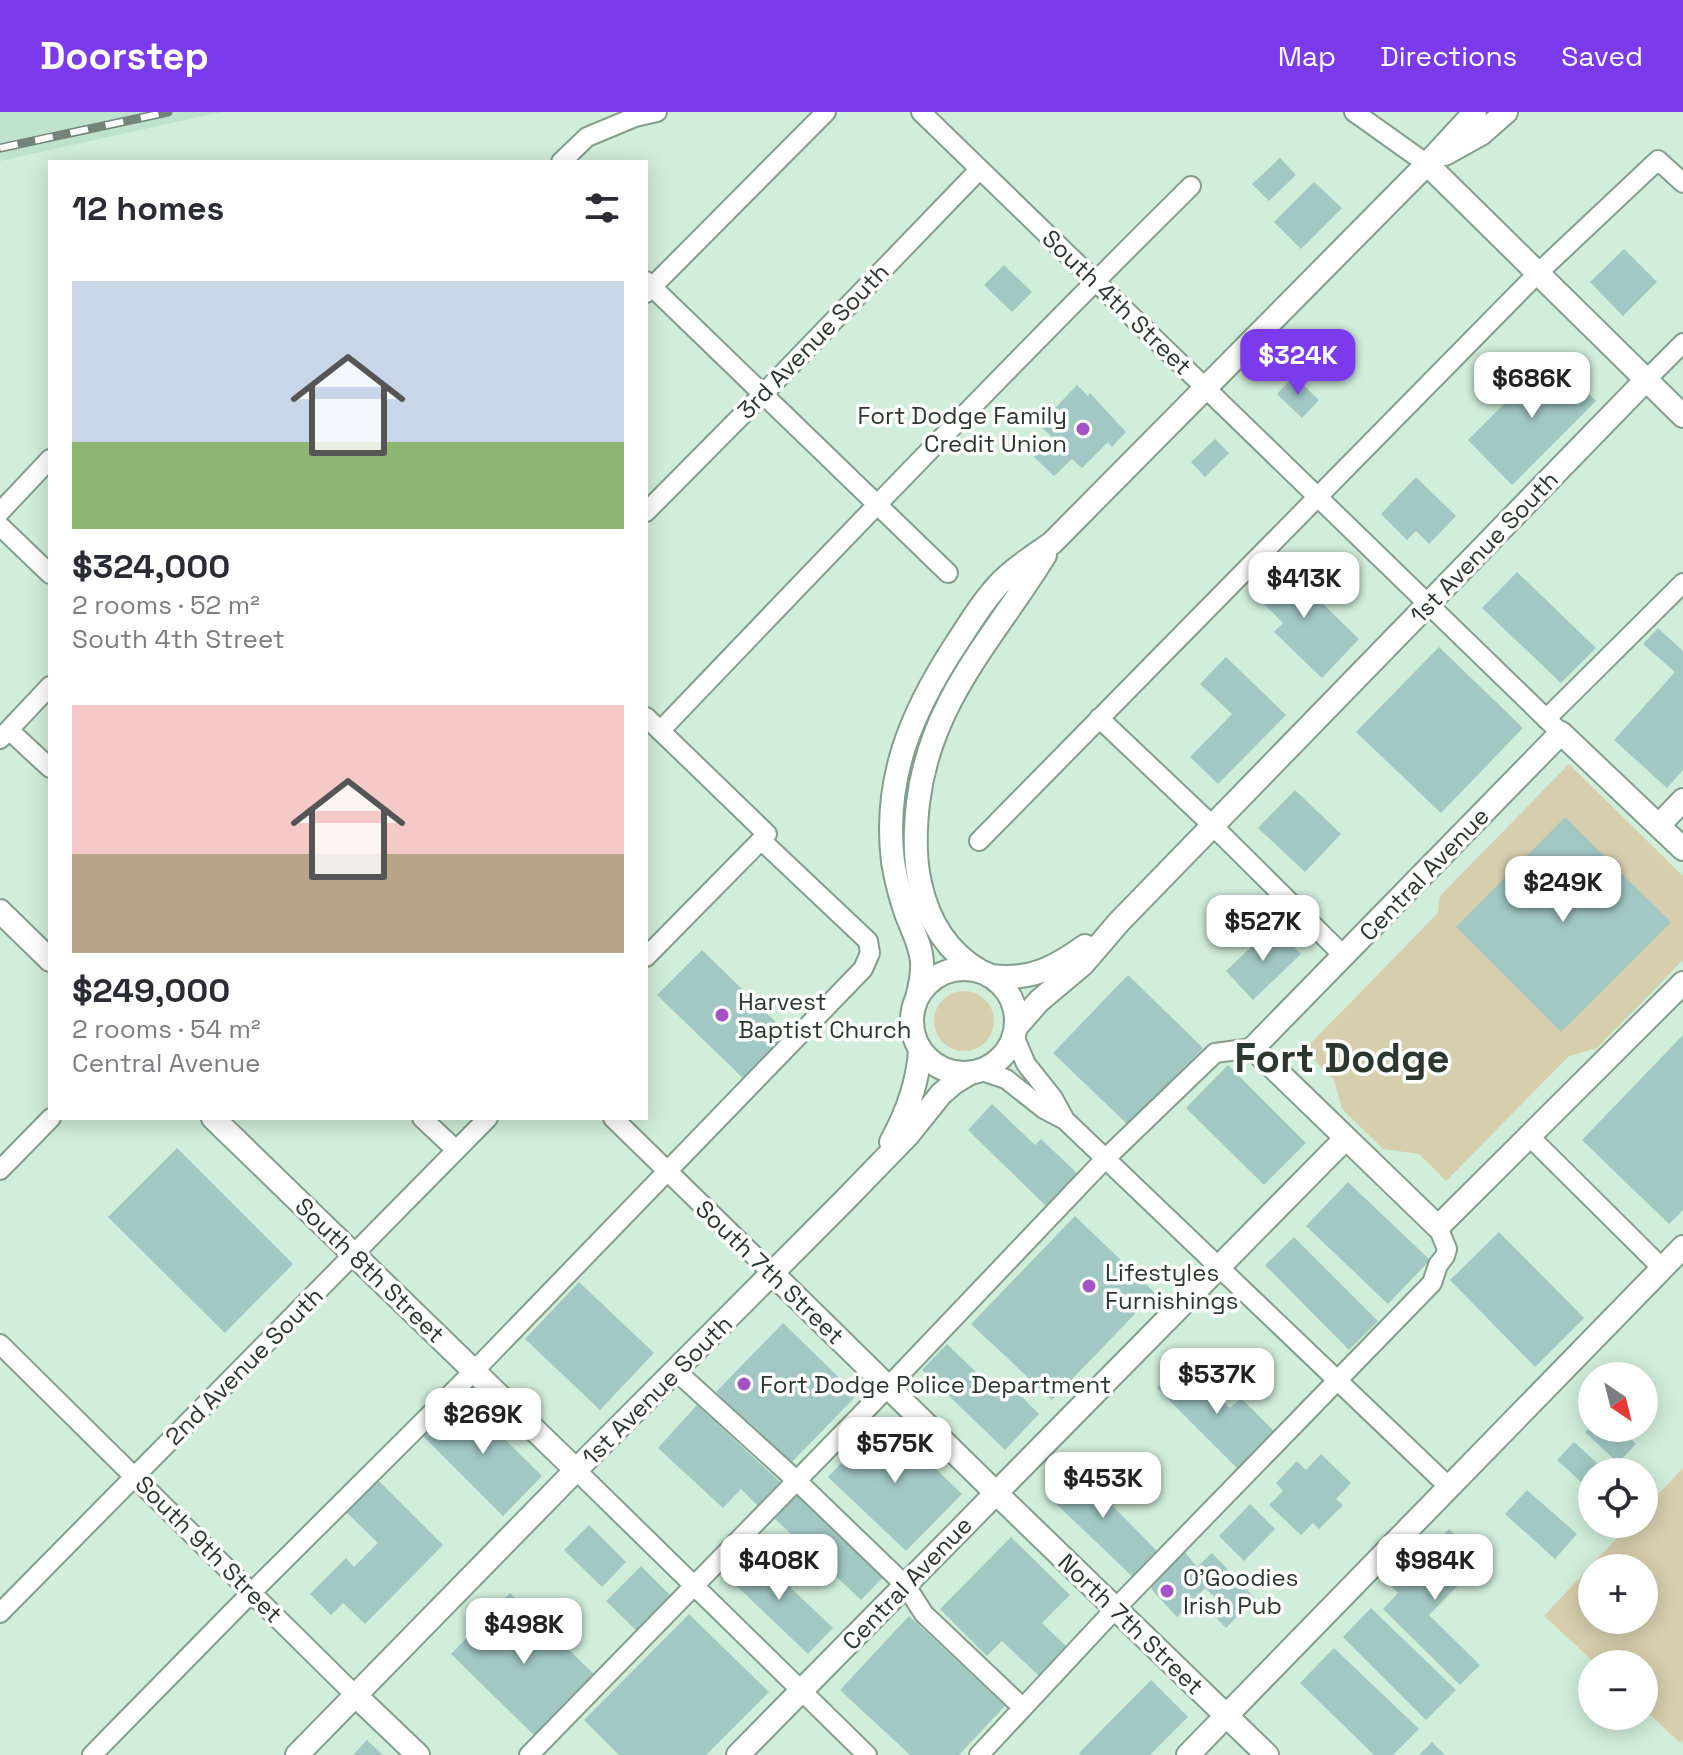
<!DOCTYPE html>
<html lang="en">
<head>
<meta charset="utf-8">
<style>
  :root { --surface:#fff; --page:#f7f7f7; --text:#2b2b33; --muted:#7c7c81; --accent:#7c3aed }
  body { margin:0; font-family:"Space Grotesk",sans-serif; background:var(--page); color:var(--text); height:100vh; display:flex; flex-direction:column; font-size:30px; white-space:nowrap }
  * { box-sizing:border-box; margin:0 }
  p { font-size:26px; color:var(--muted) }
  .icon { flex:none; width:44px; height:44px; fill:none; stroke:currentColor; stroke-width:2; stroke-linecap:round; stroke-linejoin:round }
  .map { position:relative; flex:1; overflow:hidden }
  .panel { position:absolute; left:48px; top:48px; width:600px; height:960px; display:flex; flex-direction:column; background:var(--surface); border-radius:0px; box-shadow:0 4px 20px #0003 }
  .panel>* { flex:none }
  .needle { width:52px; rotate:145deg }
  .controls { position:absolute; left:1578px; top:1250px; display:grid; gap:16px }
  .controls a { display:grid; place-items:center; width:80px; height:80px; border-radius:50%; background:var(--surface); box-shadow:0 4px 20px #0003; font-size:40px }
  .price { position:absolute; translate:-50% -68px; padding:0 18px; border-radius:16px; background:#fff; color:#222; font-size:26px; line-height:52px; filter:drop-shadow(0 2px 4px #0008) }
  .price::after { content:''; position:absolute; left:50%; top:48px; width:24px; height:18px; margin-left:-12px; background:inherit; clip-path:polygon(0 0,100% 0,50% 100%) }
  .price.on { background:var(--accent); color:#fff }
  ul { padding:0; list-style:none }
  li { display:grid; align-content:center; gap:16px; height:424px; padding:0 24px }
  li span { display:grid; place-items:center; height:248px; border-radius:0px; color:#555 }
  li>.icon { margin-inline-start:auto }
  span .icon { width:144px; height:144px; fill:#fffc; stroke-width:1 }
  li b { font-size:34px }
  h2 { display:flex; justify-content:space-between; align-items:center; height:96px; padding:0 24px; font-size:34px }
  header { display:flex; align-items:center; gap:48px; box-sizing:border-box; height:112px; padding:0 40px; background:var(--accent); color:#fff }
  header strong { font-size:38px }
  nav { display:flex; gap:44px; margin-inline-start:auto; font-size:28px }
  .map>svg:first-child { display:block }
</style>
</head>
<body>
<header>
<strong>Doorstep</strong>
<nav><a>Map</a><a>Directions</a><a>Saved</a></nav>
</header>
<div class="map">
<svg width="1683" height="1643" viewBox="0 0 1683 1643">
  <rect width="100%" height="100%" fill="#d1eeda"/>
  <path fill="#bee2cb" d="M0,0H221L0,49Z"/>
  <path fill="#d7ceae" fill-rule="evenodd" d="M1569,652L1683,764V848L1597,936L1569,944L1446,1069L1419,1042L1383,1037L1342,997L1334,968L1304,938L1438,801L1440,784Z
    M934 909a30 30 0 1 1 60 0a30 30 0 1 1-60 0Z
    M1683,1356V1628L1680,1631L1644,1597V1552H1596L1544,1504L1630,1412H1644V1397ZM1592,1456H1644V1508H1592Z"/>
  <path fill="#a2c8c4" d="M1280,46L1296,63L1269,89L1252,72Z
    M1314,70L1342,96L1301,137L1274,110Z
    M1624,137L1657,170L1623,204L1590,170Z
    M1004,153L1032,180L1012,200L984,173Z
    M1552,244L1596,289L1512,373L1468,328Z
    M1294,264L1319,288L1302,306L1277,282Z
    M1077,273L1088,284L1090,281L1126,320L1112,335L1108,330L1082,356L1072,347L1054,364L1033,344L1052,325L1039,313Z
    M1215,327L1229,341L1205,365L1191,350Z
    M1416,365L1456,404L1429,432L1416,419L1407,428L1381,402Z
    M1278,448L1359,527L1322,566L1274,520L1283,511L1249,477Z
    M1517,460L1596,536L1561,571L1482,496Z
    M1658,516L1683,539V658L1667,676L1614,628L1675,560L1643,532Z
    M1439,535L1523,616L1441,701L1356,620Z
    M1226,545L1286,603L1218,672L1190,645L1232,602L1200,572Z
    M1295,678L1341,722L1305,760L1258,716Z
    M1565,705L1671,810L1561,920L1456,815Z
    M1273,814L1301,842L1253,888L1226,859Z
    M702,838L788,922L744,967L657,883Z
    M1128,863L1203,936L1128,1013L1053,941Z
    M1683,923V1098L1669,1112L1582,1028Z
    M1228,953L1306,1031L1264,1073L1186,996Z
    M992,992L1035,1033L1041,1027L1078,1062L1046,1094L968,1018Z
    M177,1036L293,1152L225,1221L108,1105Z
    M1348,1070L1430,1148L1388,1192L1306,1114Z
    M1075,1104L1155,1181L1052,1288L971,1212Z
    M1499,1120L1584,1206L1535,1255L1450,1168Z
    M1294,1125L1378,1209L1349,1238L1265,1153Z
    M579,1170L654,1241L600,1298L525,1227Z
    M783,1211L857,1283L790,1352L716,1280Z
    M947,1232L1004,1287L1014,1277L1039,1302L1005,1338L922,1258Z
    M1183,1249L1230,1296L1241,1286L1276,1321L1239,1358L1157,1276Z
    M462,1285L542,1364L503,1404L423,1324Z
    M697,1293L781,1371L759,1395L741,1377L723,1396L658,1336Z
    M884,1307L962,1382L906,1439L828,1365Z
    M1592,1313V1316H1619L1636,1332L1618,1351L1585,1320Z
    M1574,1330L1607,1360H1592V1380L1557,1348Z
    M1321,1342L1351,1371L1336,1387L1343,1393L1319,1417L1313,1411L1301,1423L1269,1393L1283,1379L1276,1371L1297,1349L1306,1358Z
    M1096,1353L1110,1368L1098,1379L1158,1440L1133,1465L1053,1389L1054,1378L1074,1359L1082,1367Z
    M378,1368L443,1433L365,1512L343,1491L331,1503L310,1482L346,1446L354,1455L378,1431L346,1400Z
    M1527,1378L1577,1422L1555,1447L1505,1402Z
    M797,1381L884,1464L861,1488L773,1405Z
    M1250,1392L1275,1417L1244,1449L1219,1424Z
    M589,1413L626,1450L602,1475L564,1438Z
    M1449,1417L1482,1449L1429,1503L1480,1553L1460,1573L1383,1497L1398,1481L1392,1475Z
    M1011,1425L1070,1483L1042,1511L1067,1535L1039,1564L1002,1529L987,1544L940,1497Z
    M750,1437L833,1516L808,1542L725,1463Z
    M1184,1439L1197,1455L1212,1441L1255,1486L1226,1516L1209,1498L1218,1488L1205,1476L1177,1505L1152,1478V1471Z
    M641,1454L671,1484L637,1519L606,1489Z
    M510,1481L597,1565L537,1626L451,1542Z
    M1371,1496L1456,1578L1426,1608L1343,1525Z
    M689,1502L769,1580L706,1643H619L584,1608Z
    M909,1504L1005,1594L959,1643H910L840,1578Z
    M1334,1536L1419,1617L1393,1643H1374L1300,1571Z
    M1151,1568L1188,1605L1150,1643H1081L1079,1641Z
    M367,1628L383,1643H353Z
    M1432,1630L1445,1643H1419Z"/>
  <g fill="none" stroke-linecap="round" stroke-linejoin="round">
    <g stroke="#839e8c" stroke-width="22">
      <path id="minor" d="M921,0L1561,621
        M1354,0L1427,52
        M561,50L587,25L635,5L657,0
        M646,169L948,461
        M646,181L826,0
        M1646,268L1683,231
        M0,400L50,347
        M646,400L764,281L979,58
        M0,414L50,462
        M646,605L767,722L646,845
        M1099,606L1213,714L1344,844
        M1546,607L1683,471
        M9,618L50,656
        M660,619C835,436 1011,252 1191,74
        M0,627L50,574
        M979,729L1538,161L1658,48L1683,71
        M1014,924L1026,952L1053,986L1065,1008
        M982,959L1006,967L1044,997L1065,1008L1449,1375
        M422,1006L456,1038
        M613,1006L773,1162
        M1529,1024L1662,1156
        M0,1058L51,1006
        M0,1232L355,1583
        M676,1259L797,1369L906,1474L924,1502L1023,1596
        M576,1358L867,1643
        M0,1501L488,1006
        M92,1643L252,1480L474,1259L863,857L870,841L868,829L761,728
        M529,1643L888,1275L1105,1047L1215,941L1253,936
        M979,1643L1115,1497L1432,1171L1438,1153L1445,1144L1447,1137L1438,1115"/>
    </g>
    <g stroke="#839e8c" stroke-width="26">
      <path id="major" d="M1445,42L1481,22L1506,0
        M1427,52L1683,304
        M1659,713L1683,688
        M1683,737L1561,621L1253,936L1438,1115L1683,871
        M0,799L50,848
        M912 909a52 52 0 1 1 104 0a52 52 0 1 1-104 0Z
        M980,859C947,840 928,808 920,771C914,745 915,718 918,691C930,589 994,526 1045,443
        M991,864C1030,869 1054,856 1085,834
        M917,886C920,874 923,863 922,850C921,834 913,819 907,804C901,787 896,768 893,750C883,667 911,601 956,532C970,511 984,487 1003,468C1017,454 1035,443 1052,431L1427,52L1475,0
        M1017,914L1039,889L1083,852L1119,810L1646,268
        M213,1006L576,1358
        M891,1030C907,1001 918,972 920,938
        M773,1162L996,1381L1267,1643
        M355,1583L418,1643
        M297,1643L576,1358L845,1088L909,1022L941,982L955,970L970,961
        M738,1643L1346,1026
        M1188,1643L1683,1135"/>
    </g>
    <use href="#minor" stroke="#fff" stroke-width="18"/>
    <use href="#major" stroke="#fff" stroke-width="22"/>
    <g stroke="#738579" stroke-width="9">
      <path id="rail" d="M0,36L168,0"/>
    </g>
    <use href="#rail" stroke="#fff" stroke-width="6" stroke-dasharray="18" stroke-linecap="butt"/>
  </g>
  <g fill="#a353c4" stroke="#fff" stroke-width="3">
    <circle cx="1083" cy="317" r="8"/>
    <circle cx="722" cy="903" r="8"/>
    <circle cx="1089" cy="1174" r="8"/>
    <circle cx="744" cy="1272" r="8"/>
    <circle cx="1167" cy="1479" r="8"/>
  </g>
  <g text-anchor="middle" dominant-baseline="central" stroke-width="7" stroke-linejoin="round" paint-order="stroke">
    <g font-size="24" fill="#2c3730" stroke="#fff">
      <text transform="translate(1117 190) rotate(44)">South 4th Street</text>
      <text transform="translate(813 229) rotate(-46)">3rd Avenue South</text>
      <text transform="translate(1484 435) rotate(-46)">1st Avenue South</text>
      <text transform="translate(1424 762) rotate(-46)">Central Avenue</text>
      <text transform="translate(370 1158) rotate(44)">South 8th Street</text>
      <text transform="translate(770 1160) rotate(44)">South 7th Street</text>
      <text transform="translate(244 1254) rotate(-45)">2nd Avenue South</text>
      <text transform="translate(657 1278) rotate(-45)">1st Avenue South</text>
      <text transform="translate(209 1437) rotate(45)">South 9th Street</text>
      <text transform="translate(907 1471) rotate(-46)">Central Avenue</text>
      <text transform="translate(1131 1512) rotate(44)">North 7th Street</text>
    </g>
    <g font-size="24" fill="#2c3730" stroke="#fff" text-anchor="start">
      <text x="1067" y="303" text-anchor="end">Fort Dodge Family<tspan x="1067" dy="28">Credit Union</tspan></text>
      <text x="738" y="889">Harvest<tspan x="738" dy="28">Baptist Church</tspan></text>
      <text x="1105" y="1160">Lifestyles<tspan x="1105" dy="28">Furnishings</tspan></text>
      <text x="760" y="1272">Fort Dodge Police Department</text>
      <text x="1183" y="1465">O'Goodies<tspan x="1183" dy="28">Irish Pub</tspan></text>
    </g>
    <g font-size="40" font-weight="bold" fill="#2c3730" stroke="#fff">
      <text x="1342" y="946">Fort Dodge</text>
    </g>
  </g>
</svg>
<div class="controls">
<a><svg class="needle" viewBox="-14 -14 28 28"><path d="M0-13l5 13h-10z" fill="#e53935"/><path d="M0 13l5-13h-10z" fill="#7c7c81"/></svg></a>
<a><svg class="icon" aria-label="locate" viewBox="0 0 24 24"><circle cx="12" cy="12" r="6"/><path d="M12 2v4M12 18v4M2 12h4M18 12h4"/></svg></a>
<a>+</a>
<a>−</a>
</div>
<b class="price on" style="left:1298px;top:285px">$324K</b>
<b class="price" style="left:1532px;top:308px">$686K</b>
<b class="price" style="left:1304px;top:508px">$413K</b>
<b class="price" style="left:1563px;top:812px">$249K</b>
<b class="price" style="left:1263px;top:851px">$527K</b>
<b class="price" style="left:1217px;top:1304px">$537K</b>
<b class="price" style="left:483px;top:1344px">$269K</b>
<b class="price" style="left:895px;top:1373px">$575K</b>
<b class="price" style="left:1103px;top:1408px">$453K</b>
<b class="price" style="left:779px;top:1490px">$408K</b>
<b class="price" style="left:1435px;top:1490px">$984K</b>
<b class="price" style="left:524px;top:1554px">$498K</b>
<section class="panel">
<h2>12 homes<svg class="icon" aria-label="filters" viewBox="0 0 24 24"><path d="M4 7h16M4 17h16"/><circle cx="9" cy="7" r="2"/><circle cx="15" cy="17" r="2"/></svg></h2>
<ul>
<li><span style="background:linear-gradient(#c9d6e8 65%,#8fb573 0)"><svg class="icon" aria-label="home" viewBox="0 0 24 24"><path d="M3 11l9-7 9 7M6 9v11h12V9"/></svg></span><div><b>$324,000</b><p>2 rooms · 52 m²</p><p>South 4th Street</p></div></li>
<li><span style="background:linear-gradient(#f6c9c9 60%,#b9a48a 0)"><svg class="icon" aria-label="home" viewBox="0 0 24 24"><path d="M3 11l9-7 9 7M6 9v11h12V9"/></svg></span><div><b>$249,000</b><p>2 rooms · 54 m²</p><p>Central Avenue</p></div></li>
</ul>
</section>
</div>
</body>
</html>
